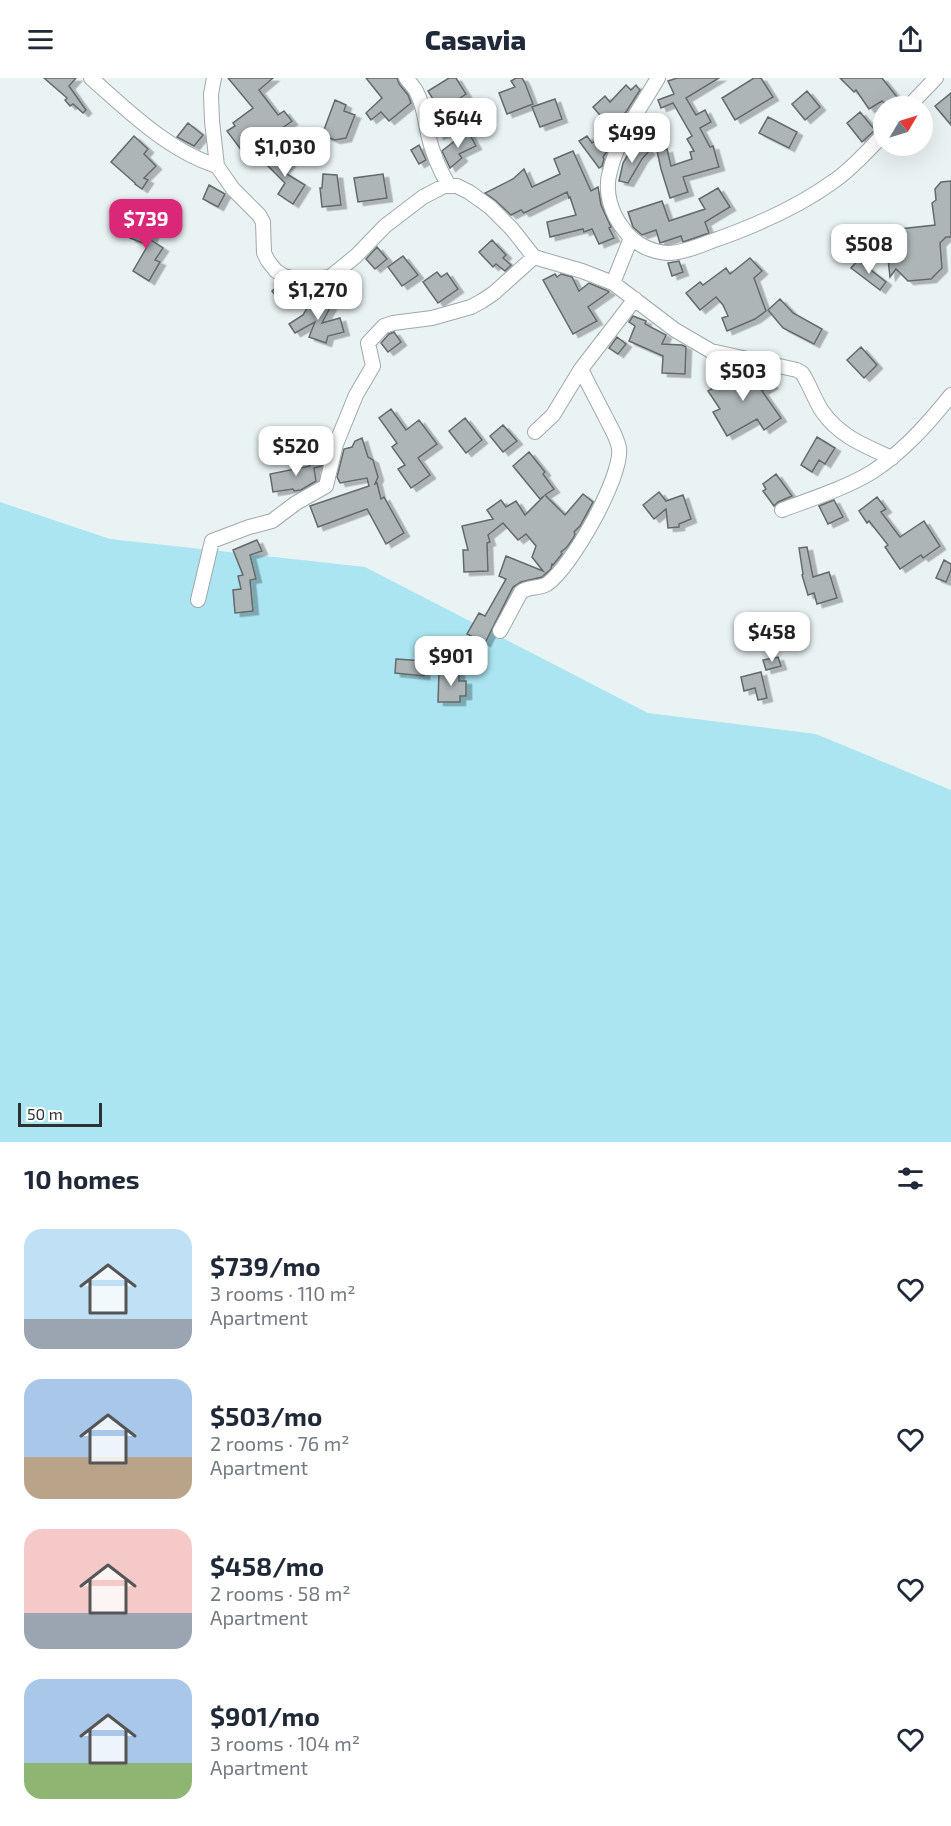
<!DOCTYPE html>
<html lang="en">
<head>
<meta charset="utf-8">
<style>
  :root { --surface:#fff; --page:#f2f2f3; --text:#1f2937; --muted:#747a83; --accent:#db2777 }
  body { margin:0; font-family:"Exo 2",sans-serif; background:var(--page); color:var(--text); height:100vh; display:flex; flex-direction:column; font-size:22px; white-space:nowrap }
  * { box-sizing:border-box; margin:0 }
  p { font-size:20px; color:var(--muted) }
  .icon { flex:none; width:33px; height:33px; fill:none; stroke:currentColor; stroke-width:2; stroke-linecap:round; stroke-linejoin:round }
  .map { position:relative; height:1064px; overflow:hidden }
  .sheet { display:flex; flex-direction:column; background:var(--surface); flex:1 }
  .sheet>* { flex:none }
  .needle { width:39px; rotate:52deg }
  .tools { position:absolute; left:873px; top:18px; display:grid; gap:12px }
  .tools a { display:grid; place-items:center; width:60px; height:60px; border-radius:50%; background:var(--surface); box-shadow:0 6px 24px #0002; font-size:30px }
  .scale { position:absolute; left:18px; bottom:15px; width:84px; box-sizing:border-box; padding-left:6px; border:3px solid #2d3131; border-top:0; font-size:16px; line-height:21px; white-space:nowrap; color:#2d3131; -webkit-text-stroke:4px #fff; paint-order:stroke }
  .price { position:absolute; translate:-50% -51px; padding:0 14px; border-radius:12px; background:#fff; color:#222; font-size:20px; line-height:39px; filter:drop-shadow(0 2px 3px #0008) }
  .price::after { content:''; position:absolute; left:50%; top:36px; width:18px; height:14px; margin-left:-9px; background:inherit; clip-path:polygon(0 0,100% 0,50% 100%) }
  .price.active { background:var(--accent); color:#fff }
  ul { padding:0; list-style:none }
  li { display:flex; align-items:center; gap:18px; height:150px; padding:0 24px }
  li span { display:grid; place-items:center; flex:none; width:168px; height:120px; border-radius:18px; color:#555 }
  li>.icon { margin-inline-start:auto }
  span .icon { width:72px; height:72px; fill:#fffc; stroke-width:1 }
  li b { font-size:26px }
  h2 { display:flex; justify-content:space-between; align-items:center; height:72px; padding:0 24px; font-size:26px }
  header { display:flex; justify-content:space-between; align-items:center; height:78px; padding:0 24px; background:var(--surface); font-size:27px; font-weight:800 }
  .map>svg:first-child { display:block }
</style>
</head>
<body>
<header><svg class="icon" aria-label="menu" viewBox="0 0 24 24"><path d="M4 6h16M4 12h16M4 18h16"/></svg>Casavia<svg class="icon" aria-label="share" viewBox="0 0 24 24"><path d="M12 15V3M7 8l5-5 5 5M5 13v7h14v-7"/></svg></header>
<div class="map">
<svg width="951" height="1064" viewBox="0 0 951 1064">
  <defs>
    <filter id="shadow"><feDropShadow dx="5.5" dy="3.5" stdDeviation="0" flood-color="#0004"/></filter>
  </defs>
  <rect width="100%" height="100%" fill="#eaf3f4"/>
  <path fill="#abe5f2" d="M0,424L110,461L365,489L648,635L816,656L951,712V1064H0Z"/>
  <path fill="#adb5b7" stroke="#636a6c" stroke-width="1.5" filter="url(#shadow)" d="M44,0H76L69,8L86,32L83,35L73,26L70,28L65,22L67,20Z
    M228,0H273L259,12L278,37L284,33L292,43L245,77L227,53L235,48L233,45L253,30Z
    M366,0H397L399,6L408,17L411,25L389,43L381,34L371,42L366,35L382,20Z
    M449,0H456L466,16L450,27L460,60L457,61L452,53L438,58L435,42L444,39L428,13Z
    M516,0H522L525,5L533,26L507,36L499,15L515,9L511,3Z
    M677,0H719L686,20L696,37L705,32L711,44L700,50L710,69L713,68L719,89L683,99L688,114L670,120L661,91L657,73L667,71L671,88L692,81L690,74L694,73L687,61L692,58L673,25L661,30L658,22L674,16L668,3Z
    M754,0H761L773,19L735,42L722,20Z
    M840,0H882L901,24L900,28H887L882,23L869,31L856,12L854,14Z
    M626,7L631,12L636,7L640,12L626,34L610,49L593,29L605,18L610,24Z
    M807,13L820,29L805,42L792,26Z
    M951,15V47L935,28Z
    M555,21L562,41L540,49L532,29Z
    M335,22L346,27L344,33L355,37L346,60L335,62L322,57Z
    M860,34L875,52L862,64L847,45Z
    M768,39L797,54L789,70L759,55Z
    M188,45L203,57L194,68L177,59Z
    M469,55L476,68L459,76L462,80L450,90L442,73L456,62Z
    M134,58L148,71L144,76L156,88L144,100L148,102L142,111L135,106V105L111,84Z
    M587,58L592,65L598,61L607,73L603,79L604,81L602,88L599,90L579,63Z
    M419,67L426,82L419,86L411,72Z
    M642,67L649,73L642,81L628,105L619,103L623,85L630,73L635,76Z
    M278,73L290,85L282,93L305,107L293,126L278,116L285,105L265,85Z
    M573,73L591,113L598,109L601,127L611,149L609,150L614,160L599,166L592,151L584,154L583,151L550,159L547,144L576,137L570,119L569,120L567,114L524,135L521,132L511,137L496,123L485,115L513,101L524,91L532,109L560,96L554,81Z
    M323,96L337,97L341,127L322,129L320,110H322Z
    M383,96L387,120L358,124L354,100Z
    M951,103V159H946L940,165L942,190L931,201L908,203L896,191L890,199L886,163L899,151L935,147L932,125L936,122L935,111L941,104Z
    M209,107L225,116L218,129L203,121Z
    M718,110L730,129L705,144L709,155L683,164L681,158L660,165L656,152L642,157L633,149L628,134L662,123L669,143L705,131L699,121Z
    M137,142L156,149L151,162L163,170L155,182L160,184L149,203L133,193L148,167L130,160Z
    M492,162L506,177L503,180L511,187L505,193L496,186L493,189L479,174Z
    M377,169L387,181L375,191L366,181Z
    M403,178L418,197L402,208L388,189Z
    M750,180L762,193L754,200L766,233L755,241L727,253L722,240L728,238L723,227L716,219L700,232L686,215L700,204L703,207L726,190L730,196Z
    M858,182L886,204L880,212L851,190Z
    M679,183L683,194L672,198L668,185Z
    M437,194L441,199L447,195L458,211L438,225L423,204Z
    M555,196L557,199L561,196L572,199L579,213L589,205L608,213L609,214L588,229L597,243L573,256L543,202Z
    M280,206L285,208L294,218L284,227L272,213Z
    M315,216L332,226L322,245L340,240L344,254L328,258L326,265L309,259L315,244L295,255L289,246L303,237Z
    M780,221L793,235L822,251L814,266L783,250L768,232Z
    M633,238L646,243L645,246L666,257L662,266L682,267L686,269L685,296L662,295L663,278L629,263L635,248L629,244Z
    M394,254L401,264L388,274L381,265L389,256Z
    M617,259L626,266L618,276L609,270Z
    M861,269L877,287L864,300L847,282Z
    M746,290L757,304L766,298L772,307L762,313L781,340L764,352L757,341L727,358L713,334L720,331L708,313L722,305L719,297L729,294L731,300Z
    M391,331L406,352L419,342L437,366L418,380L430,397L411,410L398,391L405,387L392,369L397,365L379,340Z
    M465,340L482,362L466,375L449,353Z
    M503,347L517,363L503,374L490,358Z
    M281,351L300,353L299,368L280,367Z
    M817,359L835,370L825,386L819,382L812,394L801,387Z
    M362,360L368,379L373,382L378,399L375,406L377,405L381,421L384,419L404,455L386,466L367,431L318,449L310,428L369,408L367,400L340,405L337,399L344,371L352,369L355,363Z
    M529,374L545,394L543,396L554,411L545,417L565,437L583,416L593,424L580,448L574,454L575,456L574,459L567,469L561,474L562,476L553,487L552,486L551,491L542,499L521,504L513,509L485,565L467,556L479,535L485,538L506,501L499,498L506,478L543,493L532,479L536,468L526,456L518,462L503,445L488,457L490,464L487,465L488,493L464,494L463,472H468L462,448L493,441L487,432L501,422L506,429L516,423L525,437L544,418L540,421L513,388Z
    M324,378L322,388L314,390L316,403L301,412L294,413L293,411L273,414L270,396L310,388L308,381Z
    M776,396L792,418L778,424L774,428L763,413L766,411L763,406Z
    M659,414L666,423L683,417L691,441L679,446V449L668,450L666,431L654,441L643,427Z
    M877,419L886,431L881,434L900,459L924,443L940,468L923,480L921,477L900,491L885,469L888,467L869,443L867,445L859,433Z
    M834,422L843,439L828,446L819,428Z
    M257,462L262,473L250,477L256,501L250,502L253,533L235,535L233,512L241,511L238,498L243,497L233,472Z
    M807,469L813,499L829,494L837,520L817,526L814,515L808,517L802,497L803,496L799,470Z
    M944,482L951,486V492L946,504L936,500Z
    M778,579L781,588L766,592L763,582Z
    M396,581L425,583L424,598L395,595Z
    M439,593L459,594V603H466V618H460V624H438Z
    M761,594L767,620L758,622L755,610L744,613L741,599Z"/>
  <g fill="none" stroke-linecap="round" stroke-linejoin="round">
    <g stroke="#a0a8a9" stroke-width="16">
      <path id="minor" d="M91,0C128,33 169,73 217,88
        M214,0L211,16L212,43L217,88L233,111L259,137L263,144L264,175L268,183L276,193L284,198L303,203L330,199L356,178L385,148L423,119L444,108H457L469,114L490,129L512,151L534,179L582,193L613,205L675,252L711,273L797,292L802,295C810,307 814,321 822,333C839,358 865,368 892,380
        M406,0C410,5 415,10 417,15C424,28 425,42 428,56C432,74 439,91 449,108
        M658,0C641,29 618,60 610,93C604,114 611,136 625,153C635,166 651,174 668,175C682,175 699,168 712,163C755,148 797,130 834,103C853,90 868,72 884,56
        M909,28L936,0
        M613,205L631,160
        M535,354L553,337L581,291L635,221
        M782,432C811,421 846,410 872,394C903,374 928,346 951,317
        M198,522L212,463L249,449L272,443L296,425L326,408L336,366L356,317L373,288L368,265L384,248L393,245L432,240L471,229L482,223L494,215L534,179
        M500,553L521,514C529,508 539,511 547,506C571,490 623,398 619,370C617,359 611,350 606,340C598,324 589,308 581,291"/>
    </g>
    <use href="#minor" stroke="#fff" stroke-width="14"/>
  </g>
</svg>
<div class="tools">
<a><svg class="needle" viewBox="-14 -14 28 28"><path d="M0-13l5 13h-10z" fill="#e53935"/><path d="M0 13l5-13h-10z" fill="#747a83"/></svg></a>
</div>
<div class="scale">50 m</div>
<b class="price" style="left:458px;top:71px">$644</b>
<b class="price" style="left:632px;top:86px">$499</b>
<b class="price" style="left:285px;top:100px">$1,030</b>
<b class="price active" style="left:146px;top:172px">$739</b>
<b class="price" style="left:869px;top:197px">$508</b>
<b class="price" style="left:318px;top:243px">$1,270</b>
<b class="price" style="left:743px;top:324px">$503</b>
<b class="price" style="left:296px;top:399px">$520</b>
<b class="price" style="left:772px;top:585px">$458</b>
<b class="price" style="left:451px;top:609px">$901</b>
</div>
<section class="sheet">
<h2>10 homes<svg class="icon" aria-label="filters" viewBox="0 0 24 24"><path d="M4 7h16M4 17h16"/><circle cx="9" cy="7" r="2"/><circle cx="15" cy="17" r="2"/></svg></h2>
<ul>
<li><span style="background:linear-gradient(#bfe0f5 75%,#9aa5b1 0)"><svg class="icon" aria-label="home" viewBox="0 0 24 24"><path d="M3 11l9-7 9 7M6 9v11h12V9"/></svg></span><div><b>$739/mo</b><p>3 rooms · 110 m²</p><p>Apartment</p></div><svg class="icon" aria-label="heart" viewBox="0 0 24 24"><path d="M12 20l-8-8c-3-5 5-10 8-4 3-6 11-1 8 4z"/></svg></li>
<li><span style="background:linear-gradient(#a9c7e8 65%,#b9a48a 0)"><svg class="icon" aria-label="home" viewBox="0 0 24 24"><path d="M3 11l9-7 9 7M6 9v11h12V9"/></svg></span><div><b>$503/mo</b><p>2 rooms · 76 m²</p><p>Apartment</p></div><svg class="icon" aria-label="heart" viewBox="0 0 24 24"><path d="M12 20l-8-8c-3-5 5-10 8-4 3-6 11-1 8 4z"/></svg></li>
<li><span style="background:linear-gradient(#f6c9c9 70%,#9aa5b1 0)"><svg class="icon" aria-label="home" viewBox="0 0 24 24"><path d="M3 11l9-7 9 7M6 9v11h12V9"/></svg></span><div><b>$458/mo</b><p>2 rooms · 58 m²</p><p>Apartment</p></div><svg class="icon" aria-label="heart" viewBox="0 0 24 24"><path d="M12 20l-8-8c-3-5 5-10 8-4 3-6 11-1 8 4z"/></svg></li>
<li><span style="background:linear-gradient(#a9c7e8 70%,#8fb573 0)"><svg class="icon" aria-label="home" viewBox="0 0 24 24"><path d="M3 11l9-7 9 7M6 9v11h12V9"/></svg></span><div><b>$901/mo</b><p>3 rooms · 104 m²</p><p>Apartment</p></div><svg class="icon" aria-label="heart" viewBox="0 0 24 24"><path d="M12 20l-8-8c-3-5 5-10 8-4 3-6 11-1 8 4z"/></svg></li>
</ul>
</section>
</body>
</html>
